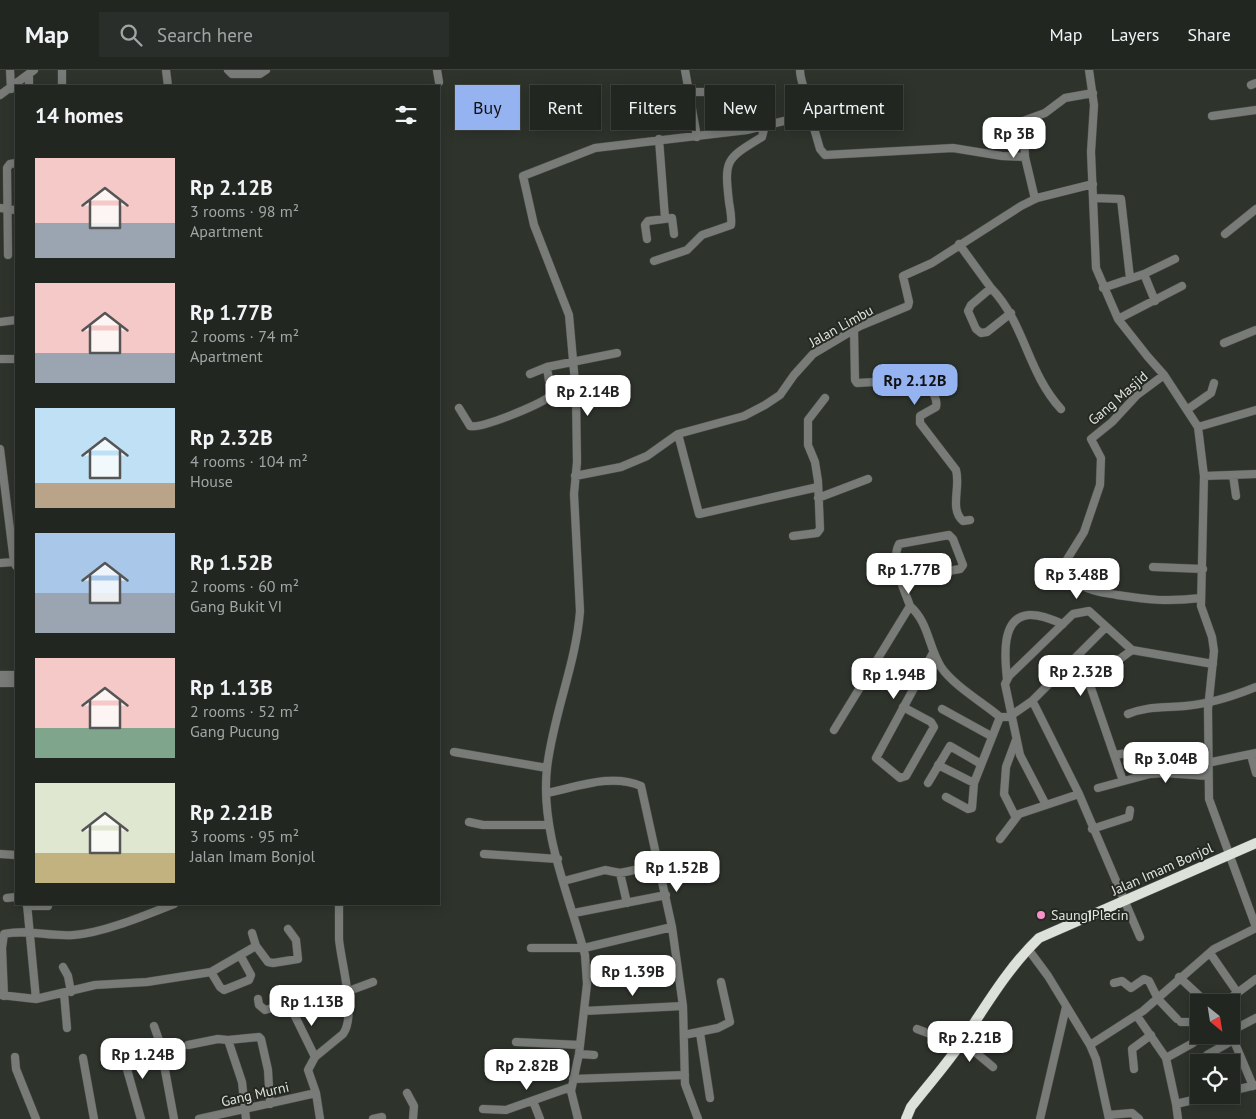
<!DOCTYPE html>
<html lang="en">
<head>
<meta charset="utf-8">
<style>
  :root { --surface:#222621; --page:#2a2e2a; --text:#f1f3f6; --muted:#a2a5a5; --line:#3f433f; --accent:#95b2f1 }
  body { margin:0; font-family:"PT Sans",sans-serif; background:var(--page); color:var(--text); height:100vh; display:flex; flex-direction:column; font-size:19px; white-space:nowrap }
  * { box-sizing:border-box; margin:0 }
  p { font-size:16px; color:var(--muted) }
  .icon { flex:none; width:28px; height:28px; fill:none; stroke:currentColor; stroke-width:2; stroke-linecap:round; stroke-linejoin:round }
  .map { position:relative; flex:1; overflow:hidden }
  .sheet { position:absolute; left:15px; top:15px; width:425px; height:820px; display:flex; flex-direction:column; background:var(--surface); border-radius:0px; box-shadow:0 2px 12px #0003,0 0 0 1px var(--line) }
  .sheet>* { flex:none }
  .top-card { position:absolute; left:455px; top:15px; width:475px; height:45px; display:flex; gap:10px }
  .needle { width:32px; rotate:150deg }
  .tools { position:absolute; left:1190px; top:924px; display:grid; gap:10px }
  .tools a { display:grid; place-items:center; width:50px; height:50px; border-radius:0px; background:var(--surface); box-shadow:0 2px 12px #0003,0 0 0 1px var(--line); font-size:25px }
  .price { position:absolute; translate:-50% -42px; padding:0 11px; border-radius:10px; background:#fff; color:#222; font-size:16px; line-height:32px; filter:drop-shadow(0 1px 2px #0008) }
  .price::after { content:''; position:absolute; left:50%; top:30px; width:15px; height:11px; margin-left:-8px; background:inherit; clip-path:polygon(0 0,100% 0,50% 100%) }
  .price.on { background:var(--accent); color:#111 }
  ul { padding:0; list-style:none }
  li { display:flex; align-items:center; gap:15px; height:125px; padding:0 20px }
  li span { display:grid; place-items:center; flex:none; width:140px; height:100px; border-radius:0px; color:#555 }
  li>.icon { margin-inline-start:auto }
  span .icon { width:60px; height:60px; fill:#fffc; stroke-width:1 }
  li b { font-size:21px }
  h2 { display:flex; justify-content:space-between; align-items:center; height:60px; padding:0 20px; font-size:21px }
  .chip { padding:0 18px; border-radius:0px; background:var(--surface); box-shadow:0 2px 12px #0003,0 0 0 1px var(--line); font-size:18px; line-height:45px }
  .chip.on { background:var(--accent); color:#111 }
  header { display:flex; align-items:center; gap:30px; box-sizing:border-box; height:70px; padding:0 25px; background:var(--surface); border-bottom:1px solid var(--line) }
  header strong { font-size:24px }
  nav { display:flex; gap:28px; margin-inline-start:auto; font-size:18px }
  .search { width:350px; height:45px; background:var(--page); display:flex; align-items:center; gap:12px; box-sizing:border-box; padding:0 18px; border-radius:0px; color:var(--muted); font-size:19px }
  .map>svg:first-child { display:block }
</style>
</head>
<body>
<header>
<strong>Map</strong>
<div class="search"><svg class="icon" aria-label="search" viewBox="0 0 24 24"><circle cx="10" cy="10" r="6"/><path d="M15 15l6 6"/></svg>Search here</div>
<nav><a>Map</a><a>Layers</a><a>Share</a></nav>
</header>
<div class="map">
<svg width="1256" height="1049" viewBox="0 0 1256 1049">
  <rect width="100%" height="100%" fill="#2e332c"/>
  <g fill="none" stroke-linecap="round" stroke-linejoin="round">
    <g stroke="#4a4f48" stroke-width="9">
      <path id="minor" d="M10,0L11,19
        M62,0V16
        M166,0L168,16
        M228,0L232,4H260L266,0
        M437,0L439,12
        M685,0L697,67
        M1089,0L1094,35L1091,82L1096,198L1118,249L1148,287L1164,305L1198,357L1204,406L1201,536L1212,567L1214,581L1208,639L1209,729L1256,857
        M29,5V16
        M1251,15L1256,13
        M690,22H706
        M0,25L34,0
        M809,41L820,79L825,85L953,78L1002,86L1025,87
        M1212,46L1256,40
        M659,69L665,148
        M1095,128L1121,129L1130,208
        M1035,129L1025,87L1023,51L1045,43L1065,28L1093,23
        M0,138L16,140
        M1225,164L1256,139
        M647,169L645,155L648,151L672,148L674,164
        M959,174L991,218L971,235L968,241L976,259L981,263L987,262L1011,243
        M8,185L7,98L10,94L16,93
        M654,191L687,180L702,165L731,155C732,147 730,139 729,132C724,89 726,89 762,67L765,55
        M1144,204L1155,231
        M991,218C1025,253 1027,302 1061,339
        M1103,218L1144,204L1175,189
        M1118,249L1182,216
        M0,252L16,250
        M854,260L855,310L857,313L892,311L914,303C924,307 939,327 936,337L920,346V353L956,400C961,417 949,439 963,451L970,450
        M1224,273L1256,260
        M0,289H16
        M530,304L547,297
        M1164,305L1137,325L1112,352L1091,369L1101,388L1100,415L1084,462L1066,491C1069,501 1074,510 1083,516C1093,522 1106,523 1117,525C1149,530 1168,532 1201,528
        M459,338L470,356C482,359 538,335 549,327L551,325L547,297L617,283
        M1188,339L1211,323L1214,313
        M1198,357L1256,340
        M678,364L699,444L818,417
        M0,379L14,492
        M1233,405L1236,426
        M575,406L621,397L647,386L678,364L744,346L765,335L780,325L794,305L813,284L860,256L908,236L909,232L903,206L932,193L1021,136L1037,128L1093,114
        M1204,406L1256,404
        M818,428L868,409
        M793,466L817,463L820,459L818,411L815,392L808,375V350L825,328
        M0,493L14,492L16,496
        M1153,497L1203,499
        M900,509L960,499L963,495L953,469L949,465L899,474C890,491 904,519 910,536
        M0,605H16
        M1007,609C1005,590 1000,547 1029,545C1040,544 1053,550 1063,554
        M0,613H16
        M1032,631L1105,558
        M903,637L931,652L934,657L906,706L900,708L876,688L933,583
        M942,639L991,666
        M1128,644C1147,636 1165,638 1185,636C1210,634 1234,626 1256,617
        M1000,647H1009L1032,631L1035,636L1079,724L1140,867
        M834,660L910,536C929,553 928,576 941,597C953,615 982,632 1000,647
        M454,682L547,698
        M1115,685L1151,679L1155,684L1158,703
        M1251,685L1256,703
        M1207,693L1256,683
        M938,695L974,713
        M1123,711L1090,615L1094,608L1132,580
        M928,713L950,676L981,694
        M1098,718L1150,704L1165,703L1208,706
        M547,723C577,717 612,703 641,716L672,857L683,936L685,1014L698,1049
        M946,727L968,739L972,738L974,713L1000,647
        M1046,735L1020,685L1005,614L1009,606L1073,544L1089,541L1132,580L1213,594
        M1015,746L1004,724L1006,697L1016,670
        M469,752L483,755H549
        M1092,759L1129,747L1130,740
        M1000,769L1019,744L1079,724
        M0,784L16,785
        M484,784L558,789
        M620,803L627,833
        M564,811L605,800L620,803L659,795
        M7,828L16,827
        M27,834L36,929
        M27,836H48
        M574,843L666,825
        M252,863L256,876
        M531,878H584L672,857
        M1028,879L1048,906L1090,975L1096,989L1109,1049
        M1210,883L1237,922
        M63,897L68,906L71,922
        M211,902L220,917L224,920L249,910L251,905L240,885
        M1179,907L1206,932
        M1114,913L1122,911L1131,918L1144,909L1149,911L1158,929L1177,949
        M346,922L373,912
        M64,923L67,958
        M0,925L36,929L95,915L147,912L211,902L256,876L268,892L273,893L298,889L296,870L288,859
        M4,926L2,878L4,864C28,859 50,867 74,865C103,863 146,845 174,834
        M258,929L259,935L265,940L287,934L290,936L315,987
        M1225,932L1256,909
        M584,941L683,936
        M1137,946L1166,988L1193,973
        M1181,952H1190
        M154,956L160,973L174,1049
        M917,959L933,965L941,962L956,979
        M1231,961L1256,948
        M700,963L710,1028
        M1231,964L1253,1016
        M684,965L718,958L730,952L721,912
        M228,970L259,967L261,969L268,1000L270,1034
        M962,971L993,997
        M516,972L580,975
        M188,975L218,969L228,970L242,1012L246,1049
        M1090,975L1143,941L1214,879L1256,858
        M121,978L141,1049
        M579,984L594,985
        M1207,985L1235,969
        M15,987L16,999L36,1049
        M83,988L94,1049
        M1166,988L1176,1034
        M1134,999L1132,979L1151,965
        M573,1009L685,1005
        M1231,1021L1256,1015
        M407,1023L414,1036L413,1049
        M533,1031L540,1049
        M483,1039L506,1040L571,1017
        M1108,1045L1132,1043L1139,1049
        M199,1049L316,1023
        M320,1049L316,1023L308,1000L315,987L343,964C357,945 341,893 339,869C339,857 339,845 339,834
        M373,1049L382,1047
        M578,1049L571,1021L579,984L587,914L585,885C569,825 540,761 547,698C553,645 576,594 580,541L574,424L577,392L576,324L569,245L534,155L523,106L595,78L747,60L792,49L809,41C810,27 800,15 800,0
        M1040,1049L1066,937
        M1178,1049L1176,1034L1214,1025"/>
    </g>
    <g stroke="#4a4f48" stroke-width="11">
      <path id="highway" d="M906,1049L911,1037C928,1015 948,993 963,970C987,934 1008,898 1039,868L1256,773"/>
    </g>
    <use href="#minor" stroke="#797b78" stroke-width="8"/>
    <use href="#highway" stroke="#dce2da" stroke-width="10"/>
  </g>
  <circle fill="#f990ca" stroke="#242922" stroke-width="2" cx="1041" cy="845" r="5"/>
  <g text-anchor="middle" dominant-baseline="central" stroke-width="4" stroke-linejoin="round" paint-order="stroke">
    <g font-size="14" fill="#e0e3de" stroke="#242922">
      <text transform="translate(841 256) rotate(-29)">Jalan Limbu</text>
      <text transform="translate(1118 328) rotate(-41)">Gang Masjid</text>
      <text transform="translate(1162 799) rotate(-24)">Jalan Imam Bonjol</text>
      <text transform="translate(255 1024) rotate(-13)">Gang Murni</text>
    </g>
    <g font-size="14" fill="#e0e3de" stroke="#242922" text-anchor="start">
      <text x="1051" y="845">Saung Plecin</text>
    </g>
  </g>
</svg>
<div class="tools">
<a><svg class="needle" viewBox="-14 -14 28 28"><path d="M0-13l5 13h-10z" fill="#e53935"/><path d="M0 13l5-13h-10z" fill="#a2a5a5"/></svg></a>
<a><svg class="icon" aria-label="locate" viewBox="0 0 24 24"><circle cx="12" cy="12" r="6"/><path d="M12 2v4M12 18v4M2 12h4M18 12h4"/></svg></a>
</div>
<b class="price" style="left:1014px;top:89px">Rp 3B</b>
<b class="price on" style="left:915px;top:336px">Rp 2.12B</b>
<b class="price" style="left:588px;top:347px">Rp 2.14B</b>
<b class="price" style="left:909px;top:525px">Rp 1.77B</b>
<b class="price" style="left:1077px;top:530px">Rp 3.48B</b>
<b class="price" style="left:1081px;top:627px">Rp 2.32B</b>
<b class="price" style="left:894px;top:630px">Rp 1.94B</b>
<b class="price" style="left:1166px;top:714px">Rp 3.04B</b>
<b class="price" style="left:677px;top:823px">Rp 1.52B</b>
<b class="price" style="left:633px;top:927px">Rp 1.39B</b>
<b class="price" style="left:312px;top:957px">Rp 1.13B</b>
<b class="price" style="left:970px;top:993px">Rp 2.21B</b>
<b class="price" style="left:143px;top:1010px">Rp 1.24B</b>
<b class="price" style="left:527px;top:1021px">Rp 2.82B</b>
<div class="top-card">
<a class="chip on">Buy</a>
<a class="chip">Rent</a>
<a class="chip">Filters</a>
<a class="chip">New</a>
<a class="chip">Apartment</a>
</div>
<section class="sheet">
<h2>14 homes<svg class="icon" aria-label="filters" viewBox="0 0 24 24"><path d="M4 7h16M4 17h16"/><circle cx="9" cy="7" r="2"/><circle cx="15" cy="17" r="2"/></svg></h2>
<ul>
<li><span style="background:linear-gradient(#f6c9c9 65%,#9aa5b1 0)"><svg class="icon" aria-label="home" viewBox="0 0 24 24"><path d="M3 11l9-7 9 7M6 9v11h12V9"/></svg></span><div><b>Rp 2.12B</b><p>3 rooms · 98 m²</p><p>Apartment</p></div></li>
<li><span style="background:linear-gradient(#f6c9c9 70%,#9aa5b1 0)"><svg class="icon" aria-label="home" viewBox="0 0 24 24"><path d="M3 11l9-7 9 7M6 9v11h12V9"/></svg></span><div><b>Rp 1.77B</b><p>2 rooms · 74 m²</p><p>Apartment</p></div></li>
<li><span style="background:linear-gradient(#bfe0f5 75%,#b9a48a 0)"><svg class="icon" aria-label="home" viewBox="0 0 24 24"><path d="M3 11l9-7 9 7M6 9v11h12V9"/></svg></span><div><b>Rp 2.32B</b><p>4 rooms · 104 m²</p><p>House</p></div></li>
<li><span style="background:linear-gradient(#a9c7e8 60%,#9aa5b1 0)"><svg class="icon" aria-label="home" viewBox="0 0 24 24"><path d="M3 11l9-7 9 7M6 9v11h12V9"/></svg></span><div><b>Rp 1.52B</b><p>2 rooms · 60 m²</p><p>Gang Bukit VI</p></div></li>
<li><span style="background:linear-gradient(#f6c9c9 70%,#7fa58c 0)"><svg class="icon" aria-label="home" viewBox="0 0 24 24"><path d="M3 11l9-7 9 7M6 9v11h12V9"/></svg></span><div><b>Rp 1.13B</b><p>2 rooms · 52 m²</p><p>Gang Pucung</p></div></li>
<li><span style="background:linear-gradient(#dfe7d0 70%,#c2b280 0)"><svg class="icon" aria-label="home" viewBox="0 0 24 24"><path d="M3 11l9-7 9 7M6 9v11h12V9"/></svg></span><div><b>Rp 2.21B</b><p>3 rooms · 95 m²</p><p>Jalan Imam Bonjol</p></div></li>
</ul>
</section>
</div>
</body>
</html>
